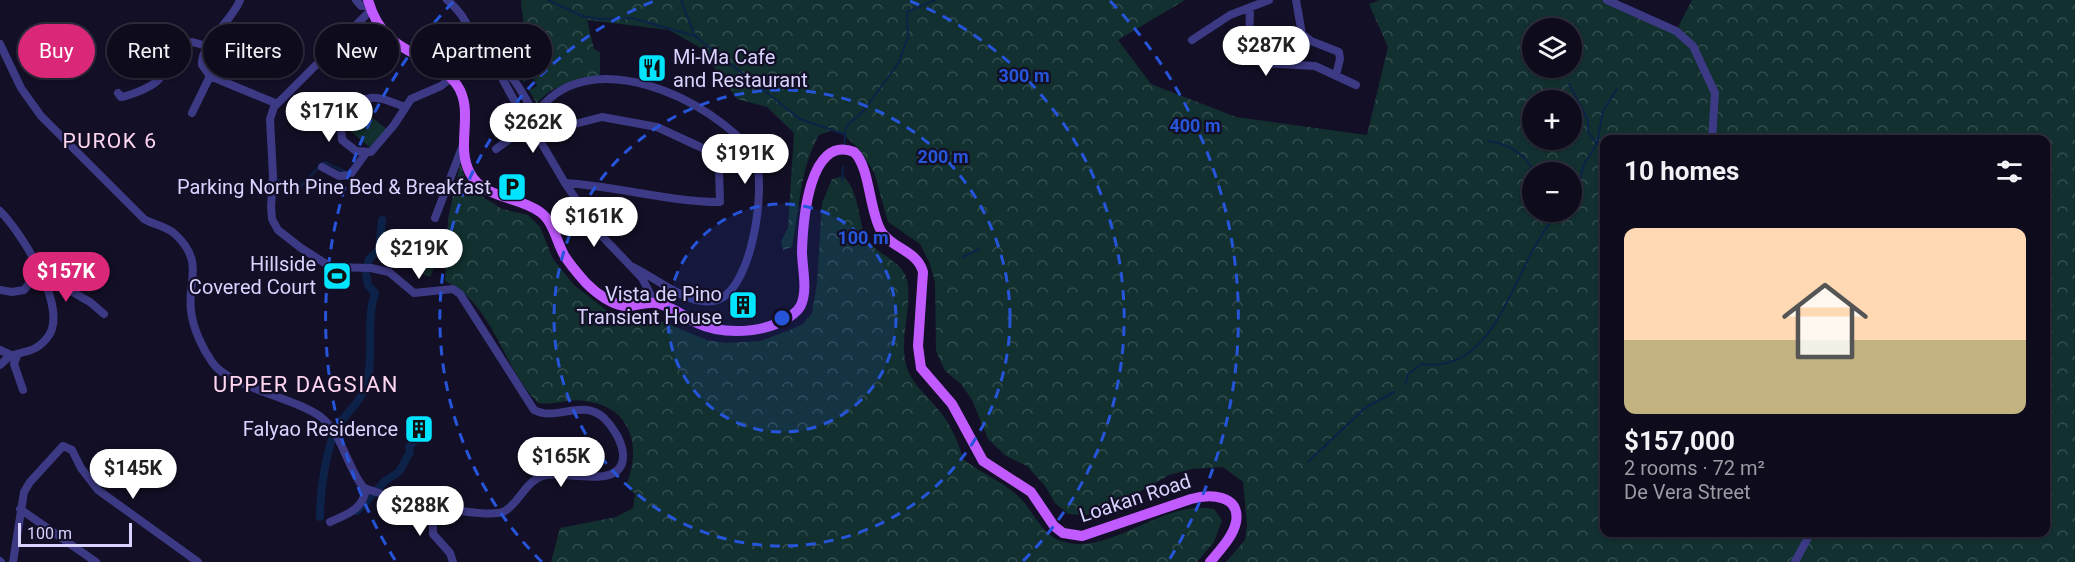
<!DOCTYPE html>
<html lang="en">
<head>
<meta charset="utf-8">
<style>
  :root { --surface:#0e0b1c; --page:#171425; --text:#f1f3f6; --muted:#9b9ba3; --line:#2e2b3b; --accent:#db2777 }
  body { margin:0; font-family:Roboto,sans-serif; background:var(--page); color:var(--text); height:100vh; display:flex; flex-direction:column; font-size:22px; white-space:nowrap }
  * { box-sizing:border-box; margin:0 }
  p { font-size:20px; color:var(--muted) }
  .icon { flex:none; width:33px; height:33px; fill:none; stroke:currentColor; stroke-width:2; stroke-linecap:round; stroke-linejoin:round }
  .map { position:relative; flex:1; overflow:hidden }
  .side { position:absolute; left:1600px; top:135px; width:450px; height:402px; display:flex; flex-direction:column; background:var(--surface); border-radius:12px; box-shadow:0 2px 4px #0004,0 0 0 2px var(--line) }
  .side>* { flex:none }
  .top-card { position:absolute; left:18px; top:24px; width:570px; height:54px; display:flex; gap:12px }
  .buttons { position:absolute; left:1522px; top:18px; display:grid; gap:12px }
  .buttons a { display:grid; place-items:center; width:60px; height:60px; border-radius:50%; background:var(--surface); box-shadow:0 2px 4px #0004,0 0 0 2px var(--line); font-size:30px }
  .scale { position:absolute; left:18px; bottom:15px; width:114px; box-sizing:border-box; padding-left:6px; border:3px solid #d9d4ff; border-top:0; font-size:16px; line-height:21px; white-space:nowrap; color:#d9d4ff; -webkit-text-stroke:4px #130f26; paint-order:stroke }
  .price { position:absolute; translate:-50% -51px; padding:0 14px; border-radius:21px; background:#fff; color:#222; font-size:20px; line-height:39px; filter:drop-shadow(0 2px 3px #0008) }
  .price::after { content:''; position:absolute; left:50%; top:36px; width:18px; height:14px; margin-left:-9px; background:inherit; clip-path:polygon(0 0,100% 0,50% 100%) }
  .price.selected { background:var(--accent); color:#fff }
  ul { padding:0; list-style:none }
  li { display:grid; align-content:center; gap:12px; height:318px; padding:0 24px }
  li+li { border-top:2px solid var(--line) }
  li span { display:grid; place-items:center; height:186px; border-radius:12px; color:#555 }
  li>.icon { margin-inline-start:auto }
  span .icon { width:108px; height:108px; fill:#fffc; stroke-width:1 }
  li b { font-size:26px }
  h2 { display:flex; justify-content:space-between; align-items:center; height:72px; padding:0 24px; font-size:26px }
  .tag { padding:0 21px; border-radius:27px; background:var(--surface); box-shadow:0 2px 4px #0004,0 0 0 2px var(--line); font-size:21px; line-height:54px }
  .tag.selected { background:var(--accent); color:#fff }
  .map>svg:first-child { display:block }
</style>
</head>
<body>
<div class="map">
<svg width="2075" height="562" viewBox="0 0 2075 562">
  <defs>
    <pattern id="forest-crowns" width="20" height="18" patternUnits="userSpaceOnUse" patternTransform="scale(1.5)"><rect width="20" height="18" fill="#12302f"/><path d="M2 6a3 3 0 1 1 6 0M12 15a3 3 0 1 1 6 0" fill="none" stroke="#344d4e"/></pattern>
  </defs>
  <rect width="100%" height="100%" fill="#130f26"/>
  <path fill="#12302f" d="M359,107L388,130L372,149L344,126Z
    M429,246L441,252L430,277L417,272Z"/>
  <path fill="url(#forest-crowns)" fill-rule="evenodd" d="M521,0H1185L1118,40L1151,84L1236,117L1367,135L1388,47L1369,4L1380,0H1607L1676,31L1692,0H2075V562H1226L1245,540L1247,525L1243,482L1223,467L1192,469L1169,475L1113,507L1087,515L1068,514L1055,503L1045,486L1027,466L1006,456L988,439L972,400L961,384L945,371L936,351L935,282L930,264L920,244L888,222L874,172L858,148L843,134L831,131L819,135C799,171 800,208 792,247L783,250L781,242L788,227L794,133L767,107L737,99L699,47L669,30L587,20L594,49L600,52V75C577,83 552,83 537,104L529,90L537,86L533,77L523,82L520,69L525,68L520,30L524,29ZM1533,28H1572V68H1533ZM1533,100H1572V140H1533ZM1605,140H2046V532H1605ZM1533,172H1572V212H1533Z
    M460,164L469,188L502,209L528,215L540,227L553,259L574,285L615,317L661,321L707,340L725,343L760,341L790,330L803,324L812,313L817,283L822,203L832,179L843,176C861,193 856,218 867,238C876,256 902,259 907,280C913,310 897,341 908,371C914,385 926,395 936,407C949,421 958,440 963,459C980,472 1001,481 1017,495C1032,508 1038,529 1056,539C1106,562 1161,498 1214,509L1222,520L1214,542L1197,562H551L560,528L616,517L633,508L635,494L626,486C642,447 632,407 585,401C569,398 554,406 538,403C502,367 494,304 445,281L448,219Z"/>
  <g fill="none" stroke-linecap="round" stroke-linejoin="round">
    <path stroke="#0c2248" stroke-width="2" d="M548,0L582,16L598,19L632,18L695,36L800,119L844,134
      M681,0L695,36
      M1569,84L1588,120V132L1597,144
      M1488,141C1508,144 1525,154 1534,172
      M844,147L846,127L865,109L899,62L908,37L907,12L935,0
      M274,178L298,189L324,162L346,172
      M842,180L843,167
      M1572,196L1579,184L1584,164L1597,144L1603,111L1617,89
      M963,257L979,249
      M1406,383L1408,374L1422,364C1502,376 1514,254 1560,212
      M1308,462L1365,408L1394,392"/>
    <path stroke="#0c2248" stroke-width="8" d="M367,267L369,259L379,250L382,220
      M357,511L385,481L399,472L410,452L409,447L426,428
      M320,517C320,493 326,446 338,426C347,412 360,403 366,385C375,355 365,323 375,293L368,285L366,274"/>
    <path stroke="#3d3a85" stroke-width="8" d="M240,0C232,21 200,44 202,65L210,76L275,103
      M356,0L361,6H370
      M447,0C469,18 474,38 478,66
      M1296,0L1302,34L1311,41L1339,52L1340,59L1336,75
      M1607,0L1676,31L1693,46L1715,93L1712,140
      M1250,8L1249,44L1253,59L1263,63L1315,66L1356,85
      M1192,40L1230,15L1269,0
      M0,44L21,88L41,116L144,219C154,225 167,226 176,235C205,263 187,281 191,311C193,328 202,348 212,362C228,387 294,397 321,417C343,435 346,465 363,487C382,497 488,521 505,511C521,501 526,479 546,475C567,471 625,491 623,454C622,441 613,427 604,418C582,398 557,422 534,410L460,294L453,289L414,293L389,272L371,268L331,267L301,248L278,230L272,219L271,207L273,176L270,119L274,107L371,10
      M437,67C458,65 494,60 510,76C517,82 521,92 526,99C533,112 539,119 536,134
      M491,68L502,78L528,126L536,134L565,183L599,233L642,278L655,303
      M118,93L121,97L126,96C166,83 160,76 182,46L192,42L207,46
      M405,107C366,92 368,93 341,125L342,140L356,151L371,152L394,125L411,99L441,86L451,78
      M192,113L210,76
      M535,116C584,38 714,99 755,156C767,186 752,296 713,301C687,305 656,278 633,267
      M536,134L602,117L657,127L711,152L719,168L720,202C668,202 617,186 565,183
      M496,149L528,126
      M322,167L339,176L350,175L366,153
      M0,211C21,232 71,310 47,338C34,354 24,350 11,356C7,357 3,363 0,365
      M435,218L463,145
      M0,290L12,292L24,290L38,272L90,302L104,314
      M0,350L11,355
      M17,356L14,364L23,390
      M433,506V534L450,553L453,562
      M20,509L96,562
      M330,522C348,514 363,509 366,489
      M0,561L1,562
      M13,562L24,492L30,482L63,446L72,450L81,468L98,490L198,562
      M1795,562L1811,532"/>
    <path stroke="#c25bff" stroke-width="10" d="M368,0C385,60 431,48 457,85C475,111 455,146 470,173C483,199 519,196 540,212C553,221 556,240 564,255C570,265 578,274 586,283C596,293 614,307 629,306C638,305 648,302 656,303C672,306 683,316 697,323C720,334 753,333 776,324C785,320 797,314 801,305C808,289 802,268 802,251C803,221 809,134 854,152C870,167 869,210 881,231C892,249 917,250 923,272L918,346L921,368L952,404L983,461L1031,492L1054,526L1063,533L1082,536L1191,499C1209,494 1241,494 1236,522C1233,537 1219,551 1210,562"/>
  </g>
  <circle cx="782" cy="318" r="114" fill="#2655da" fill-opacity=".12"/>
  <g fill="none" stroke="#2655da" stroke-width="3" stroke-dasharray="10 8">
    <circle cx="782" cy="318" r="114"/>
    <circle cx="782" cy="318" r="228"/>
    <path d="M542 562A342 342 0 0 1 654 1M910 1A342 342 0 0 1 1022 562"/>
    <path d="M395 560A456 456 0 0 1 454 1M1110 1A456 456 0 0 1 1169 560"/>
  </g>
  <defs>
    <g id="restaurant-square" transform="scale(1.5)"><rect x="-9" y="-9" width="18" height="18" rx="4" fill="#00e5ff" stroke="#130f26"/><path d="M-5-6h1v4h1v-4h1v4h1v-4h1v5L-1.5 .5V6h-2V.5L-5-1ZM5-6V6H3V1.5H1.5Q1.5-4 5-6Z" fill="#111"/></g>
    <g id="parking-square" transform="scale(1.5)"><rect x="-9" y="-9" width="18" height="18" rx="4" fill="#00e5ff" stroke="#130f26"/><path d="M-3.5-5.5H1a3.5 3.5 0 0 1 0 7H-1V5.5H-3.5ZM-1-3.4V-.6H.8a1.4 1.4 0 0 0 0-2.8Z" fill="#111"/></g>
    <g id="stadium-square" transform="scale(1.5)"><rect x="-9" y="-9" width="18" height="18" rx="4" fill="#00e5ff" stroke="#130f26"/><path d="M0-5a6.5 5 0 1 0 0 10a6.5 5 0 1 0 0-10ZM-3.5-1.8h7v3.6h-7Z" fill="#111"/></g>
    <g id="building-square" transform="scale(1.5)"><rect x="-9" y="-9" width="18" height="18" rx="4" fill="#00e5ff" stroke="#130f26"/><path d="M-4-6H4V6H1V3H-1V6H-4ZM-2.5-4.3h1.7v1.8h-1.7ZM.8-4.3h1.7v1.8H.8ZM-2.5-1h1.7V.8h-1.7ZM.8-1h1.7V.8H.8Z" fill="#111"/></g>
  </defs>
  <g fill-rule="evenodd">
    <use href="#restaurant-square" x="652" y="68"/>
    <use href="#parking-square" x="512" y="187"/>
    <use href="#stadium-square" x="337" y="276"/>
    <use href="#building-square" x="743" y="305"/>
    <use href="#building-square" x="419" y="429"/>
  </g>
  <g text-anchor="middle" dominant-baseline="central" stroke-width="4.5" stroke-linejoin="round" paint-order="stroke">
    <g font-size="20" fill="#d9d4ff" stroke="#130f26" text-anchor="end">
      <text x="673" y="57" text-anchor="start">Mi-Ma Cafe<tspan x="673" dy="23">and Restaurant</tspan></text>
      <text x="491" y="187">Parking North Pine Bed &amp; Breakfast</text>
      <text x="316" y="264">Hillside<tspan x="316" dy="23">Covered Court</tspan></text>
      <text x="722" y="294">Vista de Pino<tspan x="722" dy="23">Transient House</tspan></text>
      <text x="398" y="429">Falyao Residence</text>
    </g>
    <g font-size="20" fill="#d9d4ff" stroke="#130f26">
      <text transform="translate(1135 498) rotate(-18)">Loakan Road</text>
    </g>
    <g font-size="21" letter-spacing="1.5" fill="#ffd6f0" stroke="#130f26">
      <text x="110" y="141">PUROK 6</text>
    </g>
    <g font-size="22" letter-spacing="1.5" fill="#ffd6f0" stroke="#130f26">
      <text x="306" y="384">UPPER DAGSIAN</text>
    </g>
  </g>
  <circle cx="782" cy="318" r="9" fill="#2655da" stroke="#130f26" stroke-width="3"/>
  <g font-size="18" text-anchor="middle" font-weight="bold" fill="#2655da" stroke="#130f26" stroke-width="4.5" stroke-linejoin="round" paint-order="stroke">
    <text x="1024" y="82">300 m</text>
    <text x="1195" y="132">400 m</text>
    <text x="943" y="163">200 m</text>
    <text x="863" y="244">100 m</text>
  </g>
</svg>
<div class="buttons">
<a><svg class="icon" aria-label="layers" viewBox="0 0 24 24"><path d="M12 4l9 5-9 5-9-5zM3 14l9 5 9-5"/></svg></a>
<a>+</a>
<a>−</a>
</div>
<div class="scale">100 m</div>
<b class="price" style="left:1266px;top:77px">$287K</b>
<b class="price" style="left:329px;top:143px">$171K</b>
<b class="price" style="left:533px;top:154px">$262K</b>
<b class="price" style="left:745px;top:185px">$191K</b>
<b class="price" style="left:594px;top:248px">$161K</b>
<b class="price" style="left:419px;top:280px">$219K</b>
<b class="price selected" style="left:66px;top:303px">$157K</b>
<b class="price" style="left:561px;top:488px">$165K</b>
<b class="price" style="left:133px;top:500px">$145K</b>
<b class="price" style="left:420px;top:537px">$288K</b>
<div class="top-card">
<a class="tag selected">Buy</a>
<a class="tag">Rent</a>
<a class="tag">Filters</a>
<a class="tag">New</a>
<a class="tag">Apartment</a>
</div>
<section class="side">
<h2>10 homes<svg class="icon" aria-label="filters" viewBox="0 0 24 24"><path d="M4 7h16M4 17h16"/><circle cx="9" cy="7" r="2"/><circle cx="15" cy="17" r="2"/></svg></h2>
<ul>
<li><span style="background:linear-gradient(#ffd9b3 60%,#c2b280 0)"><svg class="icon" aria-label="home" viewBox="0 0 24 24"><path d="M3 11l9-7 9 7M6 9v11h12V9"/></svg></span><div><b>$157,000</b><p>2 rooms · 72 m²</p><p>De Vera Street</p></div></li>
</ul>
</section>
</div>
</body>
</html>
